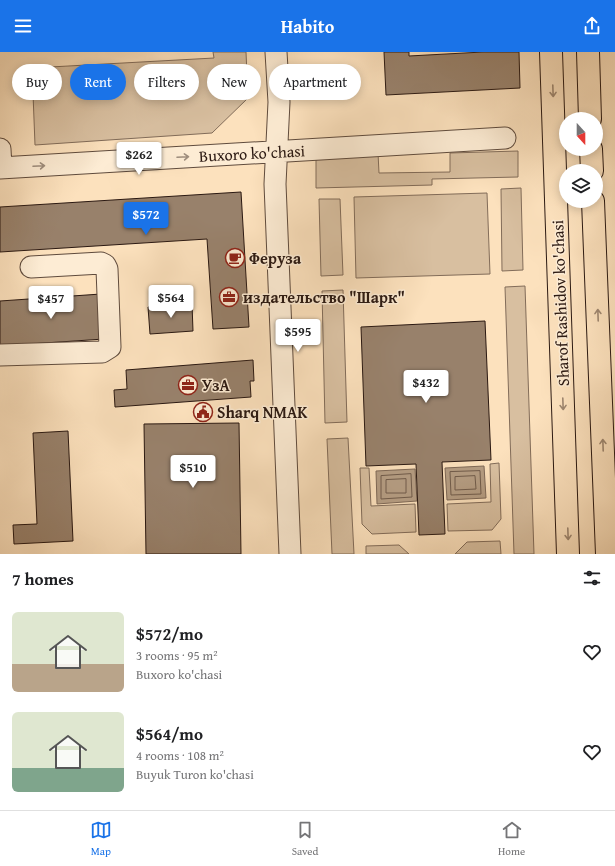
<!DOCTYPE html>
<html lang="en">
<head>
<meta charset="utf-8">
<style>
  :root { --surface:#fff; --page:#f2f2f2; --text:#202124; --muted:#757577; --line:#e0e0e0; --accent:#1a73e8 }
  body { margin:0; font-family:"Gentium Book Plus",serif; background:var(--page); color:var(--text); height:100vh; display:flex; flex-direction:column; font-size:15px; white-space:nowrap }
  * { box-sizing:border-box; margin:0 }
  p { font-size:13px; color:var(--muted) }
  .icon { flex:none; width:22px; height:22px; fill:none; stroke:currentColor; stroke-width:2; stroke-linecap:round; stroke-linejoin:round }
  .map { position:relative; height:502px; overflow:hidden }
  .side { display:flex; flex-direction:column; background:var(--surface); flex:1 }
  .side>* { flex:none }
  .banner { position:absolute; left:12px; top:12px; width:400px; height:36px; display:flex; gap:8px }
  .needle { width:26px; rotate:159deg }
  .fabs { position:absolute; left:559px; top:60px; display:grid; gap:8px }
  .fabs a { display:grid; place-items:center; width:44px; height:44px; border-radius:50%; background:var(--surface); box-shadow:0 2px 10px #0003; font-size:20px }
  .price { position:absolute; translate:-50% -34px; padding:0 9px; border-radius:4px; background:#fff; color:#222; font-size:13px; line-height:26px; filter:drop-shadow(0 1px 2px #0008) }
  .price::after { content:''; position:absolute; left:50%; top:24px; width:12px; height:9px; margin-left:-6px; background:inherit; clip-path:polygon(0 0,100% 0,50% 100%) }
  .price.active { background:var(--accent); color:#fff }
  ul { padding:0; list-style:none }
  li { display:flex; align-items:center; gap:12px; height:100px; padding:0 12px }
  li span { display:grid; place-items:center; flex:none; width:112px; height:80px; border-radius:6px; color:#555 }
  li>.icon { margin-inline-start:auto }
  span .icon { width:48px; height:48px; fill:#fffc; stroke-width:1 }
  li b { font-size:17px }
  h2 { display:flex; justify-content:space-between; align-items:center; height:48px; padding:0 12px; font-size:17px }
  .tag { padding:0 14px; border-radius:18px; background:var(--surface); box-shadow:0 2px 10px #0003; font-size:14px; line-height:36px }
  .tag.active { background:var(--accent); color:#fff }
  header { display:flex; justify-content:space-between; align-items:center; height:52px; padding:0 12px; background:var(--accent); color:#fff; font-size:18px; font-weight:700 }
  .tab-bar { display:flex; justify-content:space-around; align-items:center; height:56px; border-top:1px solid var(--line); background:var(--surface); font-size:11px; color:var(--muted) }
  .tab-bar a { display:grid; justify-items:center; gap:2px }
  .tab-bar .active { color:var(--accent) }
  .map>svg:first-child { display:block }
</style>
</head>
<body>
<header><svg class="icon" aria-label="menu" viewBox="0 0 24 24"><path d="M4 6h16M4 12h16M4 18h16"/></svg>Habito<svg class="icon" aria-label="share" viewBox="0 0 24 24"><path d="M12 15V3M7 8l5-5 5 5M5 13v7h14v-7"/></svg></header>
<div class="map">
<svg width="615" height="502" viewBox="0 0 615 502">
  <rect width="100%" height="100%" fill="#fce1bd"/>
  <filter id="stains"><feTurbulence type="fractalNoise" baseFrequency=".005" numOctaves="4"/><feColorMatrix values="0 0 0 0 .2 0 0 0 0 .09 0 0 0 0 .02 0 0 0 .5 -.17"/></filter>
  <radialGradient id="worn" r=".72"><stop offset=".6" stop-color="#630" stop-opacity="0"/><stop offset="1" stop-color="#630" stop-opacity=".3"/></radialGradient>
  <path fill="#d8bfa0" stroke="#826c59" d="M213,0H246L248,46L212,81L35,93L32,16L214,6Z
    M518,99V125L432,127V133L316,136V103L378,101L379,121L450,120V101Z
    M521,136L523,218L502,219L501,137Z
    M487,141L490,222L356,226L354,145Z
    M319,147H340L343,223L321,224Z
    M525,234L534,502H514L505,235Z
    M343,238L347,370L325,371L322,239Z
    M348,386L354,502H332L327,387Z
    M499,411L501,467L492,478L448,479L447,452L491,450L490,412Z
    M360,416H369L371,454L415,452L416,480L372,482L362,472Z
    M500,489L501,502H455L467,490Z
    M399,493L409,502H366V494Z"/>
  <path fill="#b59d83" stroke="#7e6856" d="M484,414L486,446L447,448L445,416Z
    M415,417L417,449L377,452L376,419Z"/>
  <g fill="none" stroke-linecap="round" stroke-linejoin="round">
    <path stroke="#705b4a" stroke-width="1" d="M480,419L481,442L451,443L450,420Z
      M411,422L412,445L381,447V424Z
      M475,424L476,437L455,438V425Z
      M406,427V441H386V428Z"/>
  </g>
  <path fill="#98816b" stroke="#2b1912" d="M384,0H409V4L483,0H519L520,36L386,43Z
    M241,140L249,275L213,277L207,187L0,200V155Z
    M101,242L104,287L0,294V249Z
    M192,252L193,279L150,282L148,255Z
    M485,269L491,408L442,410L445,482L419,483L416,412L366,414L361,275Z
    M253,308L254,329H250L251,345L115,355L114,338L127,337L126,318Z
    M239,371L241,502H146L144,372Z
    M68,379L73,489L14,492L13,473L37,472L33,381Z"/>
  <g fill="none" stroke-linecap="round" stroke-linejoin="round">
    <g stroke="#5f4b3d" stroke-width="23">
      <path id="minor" d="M276,0L279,50L275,132L290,502
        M0,97L1,116
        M0,116L505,86
        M0,303L102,300L110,295L107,217L105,213L101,211L31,215"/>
    </g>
    <g stroke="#2b1912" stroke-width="24">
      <path id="major" d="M551,0L568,502
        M588,0L590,67
        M591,97L592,119
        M593,149L607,502"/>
    </g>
    <use href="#minor" stroke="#fdecd4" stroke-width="21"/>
    <use href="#major" stroke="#fce1bd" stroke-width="22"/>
  </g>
  <defs><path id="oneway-shaft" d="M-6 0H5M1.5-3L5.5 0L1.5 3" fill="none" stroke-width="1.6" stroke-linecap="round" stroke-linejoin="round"/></defs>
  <g stroke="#9e8770">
    <use href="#oneway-shaft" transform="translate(553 39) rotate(88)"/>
    <use href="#oneway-shaft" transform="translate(598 263) rotate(-92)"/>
    <use href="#oneway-shaft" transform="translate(563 352) rotate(88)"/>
    <use href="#oneway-shaft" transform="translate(603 393) rotate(-92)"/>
    <use href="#oneway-shaft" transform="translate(568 482) rotate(88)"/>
  </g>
  <g stroke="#9e8d7d">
    <use href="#oneway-shaft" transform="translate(183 105) rotate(-3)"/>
    <use href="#oneway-shaft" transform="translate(39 114) rotate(-3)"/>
  </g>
  <defs>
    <g id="cafe-ring" transform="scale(1)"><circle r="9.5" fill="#fdecd4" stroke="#8f2418" stroke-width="1.5"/><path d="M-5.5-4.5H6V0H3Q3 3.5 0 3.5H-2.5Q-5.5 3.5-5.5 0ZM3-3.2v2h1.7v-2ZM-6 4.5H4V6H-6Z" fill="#8f2418"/></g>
    <g id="office-ring" transform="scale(1)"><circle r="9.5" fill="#fdecd4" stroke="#8f2418" stroke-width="1.5"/><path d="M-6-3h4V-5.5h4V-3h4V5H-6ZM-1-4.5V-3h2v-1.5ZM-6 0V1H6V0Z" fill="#8f2418"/></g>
    <g id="civic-ring" transform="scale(1)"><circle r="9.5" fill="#fdecd4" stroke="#8f2418" stroke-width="1.5"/><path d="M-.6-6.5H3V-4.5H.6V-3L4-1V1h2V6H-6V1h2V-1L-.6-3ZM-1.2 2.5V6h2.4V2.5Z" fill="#8f2418"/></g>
  </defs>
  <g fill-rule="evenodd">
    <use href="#cafe-ring" x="235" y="206"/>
    <use href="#office-ring" x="229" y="245"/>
    <use href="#office-ring" x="188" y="333"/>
    <use href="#civic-ring" x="203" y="360"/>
  </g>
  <g text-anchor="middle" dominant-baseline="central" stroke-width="3" stroke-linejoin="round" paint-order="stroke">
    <g font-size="16" fill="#2b1912" stroke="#fdecd4">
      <text transform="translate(252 101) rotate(-3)">Buxoro ko'chasi</text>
      <text transform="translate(560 251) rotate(-92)">Sharof Rashidov ko'chasi</text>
    </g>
    <g font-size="16" font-weight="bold" fill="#2b1912" stroke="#fdecd4" text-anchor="start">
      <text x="249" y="206">Феруза</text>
      <text x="243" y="245">издательство "Шарк"</text>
      <text x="202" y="333">УзА</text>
      <text x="217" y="360">Sharq NMAK</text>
    </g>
  </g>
  <rect width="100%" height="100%" filter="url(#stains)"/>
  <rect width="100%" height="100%" fill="url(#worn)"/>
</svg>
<div class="fabs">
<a><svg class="needle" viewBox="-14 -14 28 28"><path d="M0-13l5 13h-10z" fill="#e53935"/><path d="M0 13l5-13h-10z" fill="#757577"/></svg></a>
<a><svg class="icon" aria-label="layers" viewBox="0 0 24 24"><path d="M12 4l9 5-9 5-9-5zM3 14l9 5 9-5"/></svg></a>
</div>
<b class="price" style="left:139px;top:124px">$262</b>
<b class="price active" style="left:146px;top:184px">$572</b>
<b class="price" style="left:171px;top:267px">$564</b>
<b class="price" style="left:51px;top:268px">$457</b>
<b class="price" style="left:298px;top:301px">$595</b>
<b class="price" style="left:426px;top:352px">$432</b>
<b class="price" style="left:193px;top:437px">$510</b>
<div class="banner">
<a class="tag">Buy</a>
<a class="tag active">Rent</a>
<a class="tag">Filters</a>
<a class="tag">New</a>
<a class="tag">Apartment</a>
</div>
</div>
<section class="side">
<h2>7 homes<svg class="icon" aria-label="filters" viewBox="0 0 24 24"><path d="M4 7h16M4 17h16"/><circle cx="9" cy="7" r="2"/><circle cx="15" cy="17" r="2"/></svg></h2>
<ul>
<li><span style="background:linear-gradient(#dfe7d0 65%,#b9a48a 0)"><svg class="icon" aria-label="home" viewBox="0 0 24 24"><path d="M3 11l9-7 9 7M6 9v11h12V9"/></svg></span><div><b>$572/mo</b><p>3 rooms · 95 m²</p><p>Buxoro ko'chasi</p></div><svg class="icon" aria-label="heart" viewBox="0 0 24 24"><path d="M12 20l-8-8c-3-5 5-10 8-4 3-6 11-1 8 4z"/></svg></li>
<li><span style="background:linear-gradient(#dfe7d0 70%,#7fa58c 0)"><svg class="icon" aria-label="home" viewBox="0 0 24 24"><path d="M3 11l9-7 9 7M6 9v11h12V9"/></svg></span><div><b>$564/mo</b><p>4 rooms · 108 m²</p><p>Buyuk Turon ko'chasi</p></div><svg class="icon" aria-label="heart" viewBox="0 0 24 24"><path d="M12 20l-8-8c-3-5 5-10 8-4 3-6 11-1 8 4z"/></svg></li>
</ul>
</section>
<nav class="tab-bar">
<a class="active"><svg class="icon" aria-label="map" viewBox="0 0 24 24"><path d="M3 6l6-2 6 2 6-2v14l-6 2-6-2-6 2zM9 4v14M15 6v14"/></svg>Map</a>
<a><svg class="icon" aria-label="saved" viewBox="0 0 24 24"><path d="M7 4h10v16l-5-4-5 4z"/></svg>Saved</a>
<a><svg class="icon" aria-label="home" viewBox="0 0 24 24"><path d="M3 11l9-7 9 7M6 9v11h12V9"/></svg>Home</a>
</nav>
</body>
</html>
